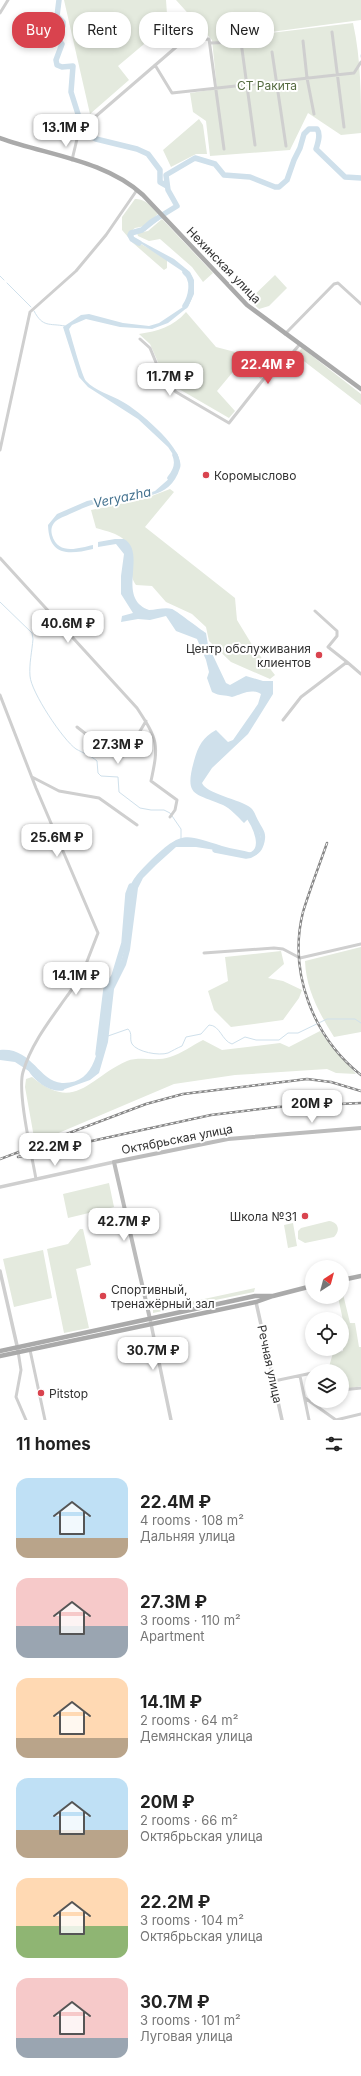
<!DOCTYPE html>
<html lang="en">
<head>
<meta charset="utf-8">
<style>
  :root { --surface:#fff; --page:#f2f2f2; --text:#222; --muted:#767676; --accent:#d9434e }
  body { margin:0; font-family:Inter,sans-serif; background:var(--page); color:var(--text); height:100vh; display:flex; flex-direction:column; font-size:15px; white-space:nowrap }
  * { box-sizing:border-box; margin:0 }
  p { font-size:13px; color:var(--muted) }
  .icon { flex:none; width:22px; height:22px; fill:none; stroke:currentColor; stroke-width:2; stroke-linecap:round; stroke-linejoin:round }
  .map { position:relative; height:1420px; overflow:hidden }
  .panel { display:flex; flex-direction:column; background:var(--surface); flex:1 }
  .panel>* { flex:none }
  .banner { position:absolute; left:12px; top:12px; width:337px; height:36px; display:flex; gap:8px }
  .needle { width:26px; rotate:36deg }
  .controls { position:absolute; left:305px; top:1260px; display:grid; gap:8px }
  .controls a { display:grid; place-items:center; width:44px; height:44px; border-radius:50%; background:var(--surface); box-shadow:0 2px 6px #0003; font-size:20px }
  .price { position:absolute; translate:-50% -34px; padding:0 9px; border-radius:8px; background:#fff; color:#222; font-size:13px; line-height:26px; filter:drop-shadow(0 1px 2px #0008) }
  .price::after { content:''; position:absolute; left:50%; top:24px; width:12px; height:9px; margin-left:-6px; background:inherit; clip-path:polygon(0 0,100% 0,50% 100%) }
  .price.on { background:var(--accent); color:#fff }
  ul { padding:0; list-style:none }
  li { display:flex; align-items:center; gap:12px; height:100px; padding:0 16px }
  li span { display:grid; place-items:center; flex:none; width:112px; height:80px; border-radius:12px; color:#555 }
  li>.icon { margin-inline-start:auto }
  span .icon { width:48px; height:48px; fill:#fffc; stroke-width:1 }
  li b { font-size:17px }
  h2 { display:flex; justify-content:space-between; align-items:center; height:48px; padding:0 16px; font-size:17px }
  .chip { padding:0 14px; border-radius:16px; background:var(--surface); box-shadow:0 2px 6px #0003; font-size:14px; line-height:36px }
  .chip.on { background:var(--accent); color:#fff }
  .map>svg:first-child { display:block }
</style>
</head>
<body>
<div class="map">
<svg width="361" height="1420" viewBox="0 0 361 1420">
  <rect width="100%" height="100%" fill="#fff"/>
  <path fill="#e4eade" d="M64,0H166L167,14L149,18L150,39L118,66L129,80L90,114Z
    M176,0H361V20L212,40Z
    M353,23C361,59 361,96 361,133L341,135L308,113L290,150L210,156L206,121L193,112L190,93L217,89L212,40Z
    M199,119L203,125L207,154H196L171,167L163,150Z
    M135,199C145,198 152,207 158,214L145,226L135,228L130,232L134,240L167,259V268L164,270L133,243L122,230V217Z
    M162,219L213,273L203,282L192,267L160,239L149,241L138,236L137,233L148,231Z
    M275,275L287,288L269,306L259,309L249,300Z
    M186,312L216,347L258,358L264,375L261,379L254,373L246,374L237,367L217,391L235,411L229,418L179,389L164,376L150,344L139,334C158,331 173,327 186,312Z
    M302,348L361,394V405L296,355Z
    M170,489L174,492L145,527L235,598L237,620L254,648L275,675L270,679L231,662L209,641L206,627L192,614L166,602L152,586L136,585C131,578 132,574 132,567C133,538 121,535 96,528L91,510L144,499Z
    M361,947V1032L334,1037C319,1013 306,989 305,961Z
    M281,951L284,964L268,978L283,981L302,990L299,998L283,1020L231,1027L214,1010L208,991L228,981L225,957Z
    M320,1031L356,1074L336,1073L327,1069L235,1075L174,1084L35,1143L25,1087L26,1079L32,1077C76,1113 88,1078 127,1061C140,1056 157,1062 170,1057C181,1054 193,1045 203,1040L222,1050L280,1043L289,1047Z
    M109,1183L114,1207L68,1218L63,1194Z
    M329,1221C338,1222 341,1230 334,1237L305,1243L298,1239V1231L301,1228Z
    M293,1223L297,1246L288,1248L284,1225Z
    M80,1229H83L91,1265L76,1269L89,1328L64,1333L47,1249L68,1244Z
    M43,1250L52,1298L14,1307L3,1259Z
    M255,1288L254,1292L153,1313V1310Z
    M342,1290L350,1323H355L359,1347H361V1386L344,1390L342,1388V1371L328,1370L333,1353L343,1351L342,1325H344L338,1297H342Z"/>
  <path fill="#cfe0eb" d="M157,217L159,220L145,231L134,234L133,237L174,259L190,272L194,280V294L188,307L168,323L152,329L120,327L86,319L72,325L69,329C72,339 82,376 86,381C95,391 112,395 123,402C138,410 186,450 180,468C169,502 139,495 112,500C97,502 85,507 72,513C66,516 58,518 54,523C51,527 51,531 52,535C58,556 79,548 93,545V549C68,555 49,556 48,525L57,514L87,501L114,495L146,494L155,491L171,477L178,462L168,447L138,419L88,387L79,377L63,327L81,315L89,314L123,323L149,326L159,323L183,307L188,300L191,284L188,275L131,237L133,232L142,230Z
    M115,539H124C148,553 115,598 149,610C156,610 165,607 172,609C174,609 201,630 206,633L208,645L226,683L230,685L246,676L263,681H273V694L248,734L212,768L202,783C206,794 240,799 251,808C255,812 256,817 259,822C262,828 266,832 265,839C264,847 261,853 254,856L196,847H176L156,865L143,878L138,888L130,950L126,965L114,989L108,1042L99,1073L90,1080L65,1089L50,1085L15,1062L0,1060V1050C32,1047 38,1081 62,1083C109,1085 98,1013 107,985C109,980 112,977 115,973C119,967 123,957 124,950C126,942 125,932 125,923C126,913 127,903 128,893C131,879 141,870 151,860C182,831 184,834 222,846C232,849 242,850 252,853C270,846 257,827 250,817L244,823C238,817 230,808 223,805C195,793 184,797 194,761C198,746 203,737 216,730L228,742L233,740L258,704L261,694C251,688 242,694 232,697C224,694 221,697 212,692L207,678L209,672L206,660L197,639L176,631L166,616L150,620L138,619L121,622L122,616L133,613L121,594V576L124,554L116,544L98,547V542Z"/>
  <g fill="none" stroke-linecap="round" stroke-linejoin="round">
    <path stroke="#cfe0eb" stroke-width="1" d="M361,57V55
      M0,276L4,280
      M7,283L31,307
      M34,311C43,328 49,323 65,326
      M0,602L32,633L33,639C32,651 29,664 30,676C31,692 63,740 76,749C83,753 90,755 97,761L98,773L101,776L118,777L119,792L140,808L151,810H164L170,813L181,829V839
      M108,1036L128,1029C133,1034 129,1038 132,1044C137,1052 159,1056 168,1053C172,1051 177,1048 182,1046L186,1037L201,1034L209,1025C220,1025 222,1041 232,1044L245,1037L256,1040H279L288,1033H298L327,1019H355L361,1023"/>
    <path stroke="#cfe0eb" stroke-width="5.5" d="M59,0L57,16L63,22V26L61,28L51,31V37L58,40L62,44L56,60L57,65L62,67L73,66L71,92L78,114L81,131L96,139L137,149L148,154L160,170V182L167,186
      M139,243L132,239L130,235L131,233L142,230L151,222L177,206L168,190L166,175L195,158L215,164L224,175L250,177L275,187H279L287,180L294,160L300,148L304,134L309,129H317C321,134 318,143 316,149L345,177L361,178
      M185,306C191,297 195,280 185,272
      M170,478C176,471 179,464 175,455
      M215,850L246,856C270,853 254,823 246,813
      M98,1054L106,989L114,976L124,943L128,894L131,886
      M30,1068C36,1078 49,1089 62,1088"/>
    <path stroke="#cfcfcf" stroke-width="3" d="M0,13L8,0
      M332,32L344,127
      M303,41L307,78L314,114
      M210,43L241,42L255,145
      M272,52L286,146
      M155,65L172,93L354,73L361,62
      M72,160L77,139L88,123L182,42L209,39L224,149
      M285,334L334,284L338,283L361,304
      M140,339L150,348L162,377L176,392L229,423L266,376L278,370L300,344
      M0,450L30,312L76,271L106,235L137,190
      M0,558L137,708C158,740 159,744 151,781L177,800L175,810L170,817
      M315,611L337,631V636L328,647L347,662
      M0,695L36,788L98,933L86,964C72,969 80,973 76,983C74,987 70,992 67,996C50,1020 31,1044 23,1072C17,1092 32,1156 36,1179
      M283,720L301,697L347,662L361,674
      M77,727L114,756L120,758L127,753L146,721
      M32,777L59,791L99,798L137,825
      M204,953L274,948L283,949L300,958L361,944
      M30,1350L45,1420
      M18,1351L21,1370L16,1397L26,1420
      M324,1371H327
      M300,1376L309,1420
      M274,1381L312,1373
      M342,1390L361,1388
      M305,1398L336,1420L361,1414"/>
    <path stroke="#cfcfcf" stroke-width="3.5" d="M0,1187L114,1162
      M0,1271L18,1350
      M256,1302L282,1420
      M150,1319L171,1420"/>
    <path stroke="#bcbcbc" stroke-width="4" d="M150,1319L114,1162L228,1139L361,1128"/>
    <path stroke="#aaa" stroke-width="4.5" d="M0,138C47,155 105,160 143,195L247,305L361,389
      M342,1280L361,1276
      M0,1351L255,1296H273
      M0,1356L256,1302L273,1296L312,1286"/>
    <g stroke="#878787" stroke-width="2.5">
      <path id="rail" d="M327,843C319,866 310,889 303,912C288,972 313,1037 361,1075
        M18,1157L211,1115L277,1107L361,1103
        M0,1159L146,1104L183,1094L307,1079L331,1082L361,1091"/>
    </g>
    <use href="#rail" stroke="#fff" stroke-width="1" stroke-dasharray="3" stroke-linecap="butt"/>
  </g>
  <g fill="#d9434e" stroke="#fff" stroke-width="1.5">
    <circle cx="206" cy="475" r="4"/>
    <circle cx="319" cy="655" r="4"/>
    <circle cx="305" cy="1216" r="4"/>
    <circle cx="103" cy="1296" r="4"/>
    <circle cx="41" cy="1393" r="4"/>
  </g>
  <g text-anchor="middle" dominant-baseline="central" stroke-width="4" stroke-linejoin="round" paint-order="stroke">
    <g font-size="12" fill="#556b41" stroke="#fff">
      <text x="267" y="85">СТ Ракита</text>
    </g>
    <g font-size="12" fill="#323232" stroke="#fff">
      <text transform="translate(224 265) rotate(46)">Нехинская улица</text>
      <text transform="translate(177 1139) rotate(-11)">Октябрьская улица</text>
      <text transform="translate(270 1364) rotate(78)">Речная улица</text>
    </g>
    <g font-size="12" fill="#323232" stroke="#fff" text-anchor="start">
      <text x="214" y="475">Коромыслово</text>
      <text x="311" y="648" text-anchor="end">Центр обслуживания<tspan x="311" dy="14">клиентов</tspan></text>
      <text x="297" y="1216" text-anchor="end">Школа №31</text>
      <text x="111" y="1289">Спортивный,<tspan x="111" dy="14">тренажёрный зал</tspan></text>
      <text x="49" y="1393">Pitstop</text>
    </g>
    <g font-size="13" font-style="italic" fill="#44728f" stroke="#fff">
      <text transform="translate(122 497) rotate(-12)">Veryazha</text>
    </g>
  </g>
</svg>
<div class="controls">
<a><svg class="needle" viewBox="-14 -14 28 28"><path d="M0-13l5 13h-10z" fill="#e53935"/><path d="M0 13l5-13h-10z" fill="#767676"/></svg></a>
<a><svg class="icon" aria-label="locate" viewBox="0 0 24 24"><circle cx="12" cy="12" r="6"/><path d="M12 2v4M12 18v4M2 12h4M18 12h4"/></svg></a>
<a><svg class="icon" aria-label="layers" viewBox="0 0 24 24"><path d="M12 4l9 5-9 5-9-5zM3 14l9 5 9-5"/></svg></a>
</div>
<b class="price" style="left:66px;top:148px">13.1M ₽</b>
<b class="price on" style="left:268px;top:385px">22.4M ₽</b>
<b class="price" style="left:170px;top:397px">11.7M ₽</b>
<b class="price" style="left:68px;top:644px">40.6M ₽</b>
<b class="price" style="left:118px;top:765px">27.3M ₽</b>
<b class="price" style="left:57px;top:858px">25.6M ₽</b>
<b class="price" style="left:76px;top:996px">14.1M ₽</b>
<b class="price" style="left:312px;top:1124px">20M ₽</b>
<b class="price" style="left:55px;top:1167px">22.2M ₽</b>
<b class="price" style="left:124px;top:1242px">42.7M ₽</b>
<b class="price" style="left:153px;top:1371px">30.7M ₽</b>
<div class="banner">
<a class="chip on">Buy</a>
<a class="chip">Rent</a>
<a class="chip">Filters</a>
<a class="chip">New</a>
</div>
</div>
<section class="panel">
<h2>11 homes<svg class="icon" aria-label="filters" viewBox="0 0 24 24"><path d="M4 7h16M4 17h16"/><circle cx="9" cy="7" r="2"/><circle cx="15" cy="17" r="2"/></svg></h2>
<ul>
<li><span style="background:linear-gradient(#bfe0f5 75%,#b9a48a 0)"><svg class="icon" aria-label="home" viewBox="0 0 24 24"><path d="M3 11l9-7 9 7M6 9v11h12V9"/></svg></span><div><b>22.4M ₽</b><p>4 rooms · 108 m²</p><p>Дальняя улица</p></div></li>
<li><span style="background:linear-gradient(#f6c9c9 60%,#9aa5b1 0)"><svg class="icon" aria-label="home" viewBox="0 0 24 24"><path d="M3 11l9-7 9 7M6 9v11h12V9"/></svg></span><div><b>27.3M ₽</b><p>3 rooms · 110 m²</p><p>Apartment</p></div></li>
<li><span style="background:linear-gradient(#ffd9b3 75%,#b9a48a 0)"><svg class="icon" aria-label="home" viewBox="0 0 24 24"><path d="M3 11l9-7 9 7M6 9v11h12V9"/></svg></span><div><b>14.1M ₽</b><p>2 rooms · 64 m²</p><p>Демянская улица</p></div></li>
<li><span style="background:linear-gradient(#bfe0f5 65%,#b9a48a 0)"><svg class="icon" aria-label="home" viewBox="0 0 24 24"><path d="M3 11l9-7 9 7M6 9v11h12V9"/></svg></span><div><b>20M ₽</b><p>2 rooms · 66 m²</p><p>Октябрьская улица</p></div></li>
<li><span style="background:linear-gradient(#ffd9b3 60%,#8fb573 0)"><svg class="icon" aria-label="home" viewBox="0 0 24 24"><path d="M3 11l9-7 9 7M6 9v11h12V9"/></svg></span><div><b>22.2M ₽</b><p>3 rooms · 104 m²</p><p>Октябрьская улица</p></div></li>
<li><span style="background:linear-gradient(#f6c9c9 75%,#9aa5b1 0)"><svg class="icon" aria-label="home" viewBox="0 0 24 24"><path d="M3 11l9-7 9 7M6 9v11h12V9"/></svg></span><div><b>30.7M ₽</b><p>3 rooms · 101 m²</p><p>Луговая улица</p></div></li>
</ul>
</section>
</body>
</html>
